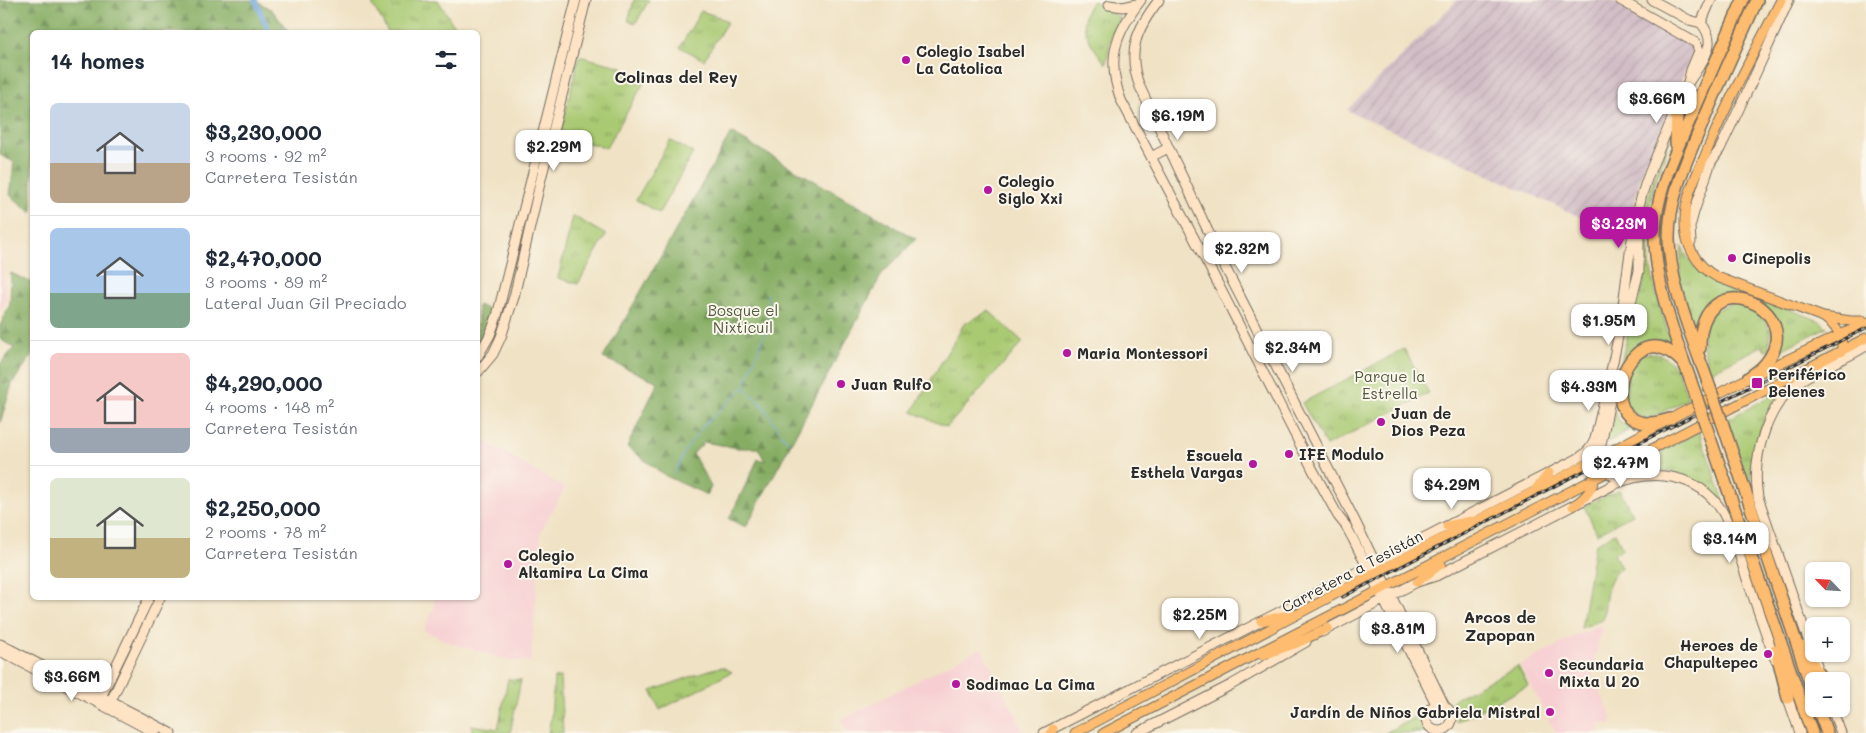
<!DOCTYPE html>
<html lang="en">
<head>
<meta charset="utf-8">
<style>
  :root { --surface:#fff; --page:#f2f2f3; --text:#1f2937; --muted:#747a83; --line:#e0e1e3; --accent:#b5179e }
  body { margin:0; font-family:Mali,sans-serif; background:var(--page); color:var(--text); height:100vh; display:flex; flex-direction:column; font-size:19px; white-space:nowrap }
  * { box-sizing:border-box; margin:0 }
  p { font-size:16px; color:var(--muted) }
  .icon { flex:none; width:28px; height:28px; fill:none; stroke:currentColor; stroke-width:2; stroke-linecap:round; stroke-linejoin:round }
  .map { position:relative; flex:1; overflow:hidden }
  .drawer { position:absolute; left:30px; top:30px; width:450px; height:570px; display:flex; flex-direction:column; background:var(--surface); border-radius:8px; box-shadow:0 1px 4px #0004 }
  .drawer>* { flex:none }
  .needle { width:32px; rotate:295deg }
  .controls { position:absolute; left:1805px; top:562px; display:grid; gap:10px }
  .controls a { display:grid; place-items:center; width:45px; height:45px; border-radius:8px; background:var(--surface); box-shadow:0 1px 4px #0004; font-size:25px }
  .price { position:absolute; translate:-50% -42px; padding:0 11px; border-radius:10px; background:#fff; color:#222; font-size:16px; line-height:32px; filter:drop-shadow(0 1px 2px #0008) }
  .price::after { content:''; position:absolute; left:50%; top:30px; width:15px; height:11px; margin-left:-8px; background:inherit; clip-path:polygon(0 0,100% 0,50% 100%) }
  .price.active { background:var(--accent); color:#fff }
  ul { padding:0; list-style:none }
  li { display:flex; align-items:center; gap:15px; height:125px; padding:0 20px }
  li+li { border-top:1px solid var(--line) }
  li span { display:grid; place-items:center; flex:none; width:140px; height:100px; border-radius:8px; color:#555 }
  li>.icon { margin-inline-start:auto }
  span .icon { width:60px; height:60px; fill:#fffc; stroke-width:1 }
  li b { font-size:21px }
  h2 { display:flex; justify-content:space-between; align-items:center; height:60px; padding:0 20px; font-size:21px }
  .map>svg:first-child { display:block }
</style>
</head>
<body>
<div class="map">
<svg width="1866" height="733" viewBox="0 0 1866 733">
  <defs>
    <pattern id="industrial-furrows" width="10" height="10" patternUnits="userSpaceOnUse" patternTransform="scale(1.25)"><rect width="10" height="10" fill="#d2bdc6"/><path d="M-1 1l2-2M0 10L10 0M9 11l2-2" fill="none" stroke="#b4a3aa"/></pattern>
    <pattern id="grass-tufts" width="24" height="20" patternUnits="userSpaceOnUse" patternTransform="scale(1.25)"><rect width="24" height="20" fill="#a9c972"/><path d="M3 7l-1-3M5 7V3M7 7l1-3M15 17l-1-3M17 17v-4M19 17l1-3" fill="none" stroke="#8aa35e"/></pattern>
    <pattern id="forest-firs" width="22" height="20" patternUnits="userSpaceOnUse" patternTransform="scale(1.25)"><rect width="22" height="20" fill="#86ad64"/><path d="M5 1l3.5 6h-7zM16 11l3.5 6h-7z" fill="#6e8d53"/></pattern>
  </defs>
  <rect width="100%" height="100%" fill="#fbf7ec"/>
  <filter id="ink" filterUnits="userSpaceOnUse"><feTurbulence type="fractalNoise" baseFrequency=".02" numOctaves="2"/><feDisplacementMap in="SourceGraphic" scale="10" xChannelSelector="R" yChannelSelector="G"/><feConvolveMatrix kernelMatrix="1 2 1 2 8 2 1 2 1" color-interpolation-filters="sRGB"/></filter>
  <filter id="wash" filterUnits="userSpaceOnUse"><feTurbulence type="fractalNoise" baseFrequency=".0096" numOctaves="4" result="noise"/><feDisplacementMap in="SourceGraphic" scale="20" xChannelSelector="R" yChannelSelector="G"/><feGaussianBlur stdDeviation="1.12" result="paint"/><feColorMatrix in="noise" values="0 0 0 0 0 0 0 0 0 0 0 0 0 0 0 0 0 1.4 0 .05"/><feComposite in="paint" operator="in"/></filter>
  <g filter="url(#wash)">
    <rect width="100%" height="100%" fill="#f0e2c4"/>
    <path fill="#f7cfd2" d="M0,250L6,300L0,313Z
      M478,437L565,488L541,531L531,661H511L451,643L423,630L434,608V598H478Z
      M1602,626L1592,675L1612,717L1611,724L1598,723L1597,733H1556L1520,665L1579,634Z
      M981,648L1025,733H848L841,720Z"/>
    <path fill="url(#industrial-furrows)" d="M1457,0H1610L1691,46L1693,51L1640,179L1628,239L1347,110Z"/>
    <path fill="url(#grass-tufts)" stroke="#6a7a4e" d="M370,0H438L454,26L452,32H388Z
      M634,0H649L636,23L628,21Z
      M1093,1L1120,18L1110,41L1106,64C1091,45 1073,22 1093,1Z
      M701,11L719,17L727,22L704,60L680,47Z
      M579,56L622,67L645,81L606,148L560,135Z
      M1672,132C1667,153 1657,173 1652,194C1641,251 1655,294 1673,347L1671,349C1648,347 1634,342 1621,365L1628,331L1644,282V231L1647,201L1655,174Z
      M670,140L693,153L659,213L636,200Z
      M573,216L606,235L578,284L558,278Z
      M1682,246C1688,264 1701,275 1717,283L1807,316L1820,321L1827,327L1775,353L1767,308L1714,300L1702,310L1692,327L1679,280Z
      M1731,303C1760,306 1774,320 1768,350L1765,351L1762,346L1710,372C1704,354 1696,326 1713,312C1718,308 1726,306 1731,303Z
      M989,311L1023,342L947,427L912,412L964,324Z
      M1404,349L1429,393L1326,446L1302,403Z
      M1656,353C1677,360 1681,380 1688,399L1648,419L1629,412L1623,394L1627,370L1643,354Z
      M1784,389L1774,401L1765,417L1750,466L1752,490L1785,584L1781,585L1727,419C1747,410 1764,399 1784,389Z
      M1611,411L1615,412L1620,422L1631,429L1604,444Z
      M1699,431L1726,507L1724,508L1690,479L1671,472L1659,470L1660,465L1657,454Z
      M1619,490L1633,514L1597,534L1584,506Z
      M1615,533L1623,549L1614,554L1621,568C1605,579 1606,602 1603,619L1581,628L1595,544Z
      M1518,666L1528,686L1456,722L1457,713L1450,705L1456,698Z
      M722,667L732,672L660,710L651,691L712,669Z
      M560,677L563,733H548L551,718L554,678Z
      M508,679L521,680L510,733H472V725L498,729Z
      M1423,713L1422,723L1426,733H1385Z"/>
    <path fill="url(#forest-firs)" stroke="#586c48" d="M0,0H255L272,10L289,32H32V213L10,195L14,162L0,155Z
      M731,133L916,239L882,274L746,527L729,519L758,459L765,461L758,448H738L704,442L693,454L711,487L707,495L666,476L627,447L658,382L603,358Z
      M11,273L32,283V355L12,384L0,423V364L14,348L0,339V326L10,304Z
      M478,305L493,311L486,332L478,347Z"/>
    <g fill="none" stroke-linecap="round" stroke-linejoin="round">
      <path stroke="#71a5dd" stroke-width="1" d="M745,388L765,408L781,434L790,443
        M674,475L686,449L705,424L744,387L768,325V294"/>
      <path stroke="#71a5dd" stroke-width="5.5" d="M255,0L269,32"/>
    </g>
  </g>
  <g filter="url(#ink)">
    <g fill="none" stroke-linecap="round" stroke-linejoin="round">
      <g stroke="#706b61" stroke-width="11">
        <path id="secondary" d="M1141,0C1115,34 1106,59 1121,100L1214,276L1313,470L1338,516L1346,526L1353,539L1437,706
          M1159,0C1137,28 1126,52 1140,87L1224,265L1354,519L1445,707
          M1620,0L1696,43L1699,51L1691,70L1688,82
          M1652,0L1689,20L1701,23
          M1109,5L1123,7L1137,4
          M1701,23L1711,0
          M1151,157L1168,148
          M1691,242L1690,227L1694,212L1711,162L1720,149L1756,73L1789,0
          M1624,329L1639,271V227
          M478,356L490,335L497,316L576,0
          M478,372L493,354L501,337L514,297L541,179L586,0
          M1612,391L1600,449C1602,460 1604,470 1613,476L1632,475
          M1322,632L1417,582L1436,576L1613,485C1652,468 1698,473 1722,511C1733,530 1739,555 1746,576C1756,604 1765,632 1775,659
          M0,644L171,733
          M0,651L155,733
          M1817,665L1758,497C1751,455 1768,398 1808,376C1827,365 1848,358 1866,346
          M1786,693L1800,733
          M99,701L149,598
          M109,705L160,598
          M1426 718a13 13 0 1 1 26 0a13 13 0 1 1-26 0Z
          M1832,709L1841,733
          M1044,733L1565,465C1579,458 1589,454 1595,439C1603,403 1613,367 1619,331C1628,279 1630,221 1650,171C1662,143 1673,115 1686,87C1693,73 1707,60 1709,44C1710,36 1706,29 1701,23
          M1137,733L1231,685L1306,642"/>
      </g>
      <g stroke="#706b61" stroke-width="11">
        <path id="primary" d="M1781,0C1754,53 1726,104 1704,158C1695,178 1685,198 1685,220C1684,244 1696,266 1717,277L1823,317L1851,321H1862
          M1825,318C1836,326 1845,338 1841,352
          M1535,490L1549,473
          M1573,506C1589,496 1600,481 1591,462
          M1447,526L1471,521
          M1417,582L1441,564
          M1261,621L1293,614
          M1263,655L1297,643L1328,628
          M1051,733L1053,729
          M1075,733L1371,575L1591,462L1670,419L1748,378L1866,323
          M1104,733L1866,338"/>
      </g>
      <g stroke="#706b61" stroke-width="14">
        <path id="highway" d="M1676,144L1677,108
          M1700,348C1699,259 1810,307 1766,363C1761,369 1754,374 1748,378
          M1710,388C1695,345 1669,284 1669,238C1669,196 1687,160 1703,122C1720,81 1739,41 1757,0
          M1696,396C1679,347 1657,294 1655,242C1653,194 1677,150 1695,108C1711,72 1727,36 1743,0
          M1670,419C1595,444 1616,341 1658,347C1669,349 1677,357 1684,364
          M1722,422L1814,695
          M1707,429L1812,733
          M1802,647L1822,680
          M1776,650L1788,698
          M1818,709L1827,733"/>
      </g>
      <use href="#secondary" stroke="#fee4c5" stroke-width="9"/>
      <use href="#primary" stroke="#fdbc6f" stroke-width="9"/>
      <use href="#highway" stroke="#fdbc6f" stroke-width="11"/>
      <g stroke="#2b2b2b" stroke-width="3">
        <path id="rail" d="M1343,597L1572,477L1866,328"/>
      </g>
      <use href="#rail" stroke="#fbf7ec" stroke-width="1" stroke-dasharray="4" stroke-linecap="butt"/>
      <g stroke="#706b61" stroke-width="14" stroke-linecap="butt">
        <path id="highway-bridge" d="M1710,388L1722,422
          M1696,396L1707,429"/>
      </g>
      <use href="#highway-bridge" stroke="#fdbc6f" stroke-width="11"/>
    </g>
  </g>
  <g fill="#b5179e" stroke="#fbf7ec" stroke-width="2">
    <circle cx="906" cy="60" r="5"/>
    <circle cx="988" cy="190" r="5"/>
    <circle cx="1732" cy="258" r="5"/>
    <circle cx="1067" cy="353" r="5"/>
    <rect x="1751" y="377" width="12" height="12" rx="2.5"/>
    <circle cx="841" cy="384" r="5"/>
    <circle cx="1381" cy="422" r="5"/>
    <circle cx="1289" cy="454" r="5"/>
    <circle cx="1253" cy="464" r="5"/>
    <circle cx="508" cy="564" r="5"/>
    <circle cx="1768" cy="654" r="5"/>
    <circle cx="1549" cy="673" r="5"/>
    <circle cx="956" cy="684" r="5"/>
    <circle cx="1550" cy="712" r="5"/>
  </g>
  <g text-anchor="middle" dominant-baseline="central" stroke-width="4" stroke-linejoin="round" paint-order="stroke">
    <g font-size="15" font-weight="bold" fill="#2b2b2b" stroke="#fbf7ec" text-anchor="start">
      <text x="916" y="51">Colegio Isabel<tspan x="916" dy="17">La Catolica</tspan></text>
      <text x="998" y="181">Colegio<tspan x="998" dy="17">Siglo Xxi</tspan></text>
      <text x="1742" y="258">Cinepolis</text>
      <text x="1077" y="353">Maria Montessori</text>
      <text x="1768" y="374">Periférico<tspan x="1768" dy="17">Belenes</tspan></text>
      <text x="851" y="384">Juan Rulfo</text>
      <text x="1391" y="413">Juan de<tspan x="1391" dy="17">Dios Peza</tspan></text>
      <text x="1299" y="454">IFE Modulo</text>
      <text x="1243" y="455" text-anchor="end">Escuela<tspan x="1243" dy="17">Esthela Vargas</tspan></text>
      <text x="518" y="555">Colegio<tspan x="518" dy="17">Altamira La Cima</tspan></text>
      <text x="1758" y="645" text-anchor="end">Heroes de<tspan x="1758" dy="17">Chapultepec</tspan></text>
      <text x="1559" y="664">Secundaria<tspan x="1559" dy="17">Mixta U 20</tspan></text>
      <text x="966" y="684">Sodimac La Cima</text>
      <text x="1540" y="712" text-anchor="end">Jardín de Niños Gabriela Mistral</text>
    </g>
    <g font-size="15" fill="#515a40" stroke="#fbf7ec">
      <text x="743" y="310">Bosque el<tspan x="743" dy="17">Nixticuil</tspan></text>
      <text x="1390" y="376">Parque la<tspan x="1390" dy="17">Estrella</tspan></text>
    </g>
    <g font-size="15" fill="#2b2b2b" stroke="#fbf7ec">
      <text transform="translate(1352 571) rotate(-28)">Carretera a Tesistán</text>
    </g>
    <g font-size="16" font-weight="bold" fill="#2b2b2b" stroke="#fbf7ec">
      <text x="676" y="76">Colinas del Rey</text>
      <text x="1500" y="616">Arcos de<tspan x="1500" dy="18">Zapopan</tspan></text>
    </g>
  </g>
</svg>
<div class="controls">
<a><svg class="needle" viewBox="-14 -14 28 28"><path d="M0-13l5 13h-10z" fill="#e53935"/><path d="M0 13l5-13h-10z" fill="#747a83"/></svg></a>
<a>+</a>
<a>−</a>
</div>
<b class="price" style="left:1657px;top:124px">$3.66M</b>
<b class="price" style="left:1178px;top:141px">$6.19M</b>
<b class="price" style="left:554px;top:172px">$2.29M</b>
<b class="price active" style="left:1619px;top:249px">$3.23M</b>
<b class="price" style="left:1242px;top:274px">$2.32M</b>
<b class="price" style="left:1609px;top:346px">$1.95M</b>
<b class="price" style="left:1293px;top:373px">$2.34M</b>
<b class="price" style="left:1589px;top:412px">$4.33M</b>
<b class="price" style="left:1621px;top:488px">$2.47M</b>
<b class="price" style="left:1452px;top:510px">$4.29M</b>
<b class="price" style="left:1730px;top:564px">$3.14M</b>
<b class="price" style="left:1200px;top:640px">$2.25M</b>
<b class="price" style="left:1398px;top:654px">$3.81M</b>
<b class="price" style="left:72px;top:702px">$3.66M</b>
<section class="drawer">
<h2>14 homes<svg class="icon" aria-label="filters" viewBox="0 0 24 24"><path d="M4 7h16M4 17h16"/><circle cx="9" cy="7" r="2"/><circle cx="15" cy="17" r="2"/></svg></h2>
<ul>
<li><span style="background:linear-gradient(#c9d6e8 60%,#b9a48a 0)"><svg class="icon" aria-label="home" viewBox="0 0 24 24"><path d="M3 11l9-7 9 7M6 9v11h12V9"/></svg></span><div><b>$3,230,000</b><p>3 rooms · 92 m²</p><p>Carretera Tesistán</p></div></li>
<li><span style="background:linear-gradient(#a9c7e8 65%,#7fa58c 0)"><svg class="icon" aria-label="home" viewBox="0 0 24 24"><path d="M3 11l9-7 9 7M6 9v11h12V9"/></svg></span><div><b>$2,470,000</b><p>3 rooms · 89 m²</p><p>Lateral Juan Gil Preciado</p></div></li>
<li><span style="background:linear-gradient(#f6c9c9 75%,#9aa5b1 0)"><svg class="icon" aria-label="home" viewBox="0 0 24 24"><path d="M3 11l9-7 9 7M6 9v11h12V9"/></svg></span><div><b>$4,290,000</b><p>4 rooms · 148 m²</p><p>Carretera Tesistán</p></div></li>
<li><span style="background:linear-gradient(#dfe7d0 60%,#c2b280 0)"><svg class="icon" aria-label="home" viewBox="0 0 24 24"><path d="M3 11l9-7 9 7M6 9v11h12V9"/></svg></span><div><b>$2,250,000</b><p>2 rooms · 78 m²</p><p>Carretera Tesistán</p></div></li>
</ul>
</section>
</div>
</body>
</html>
